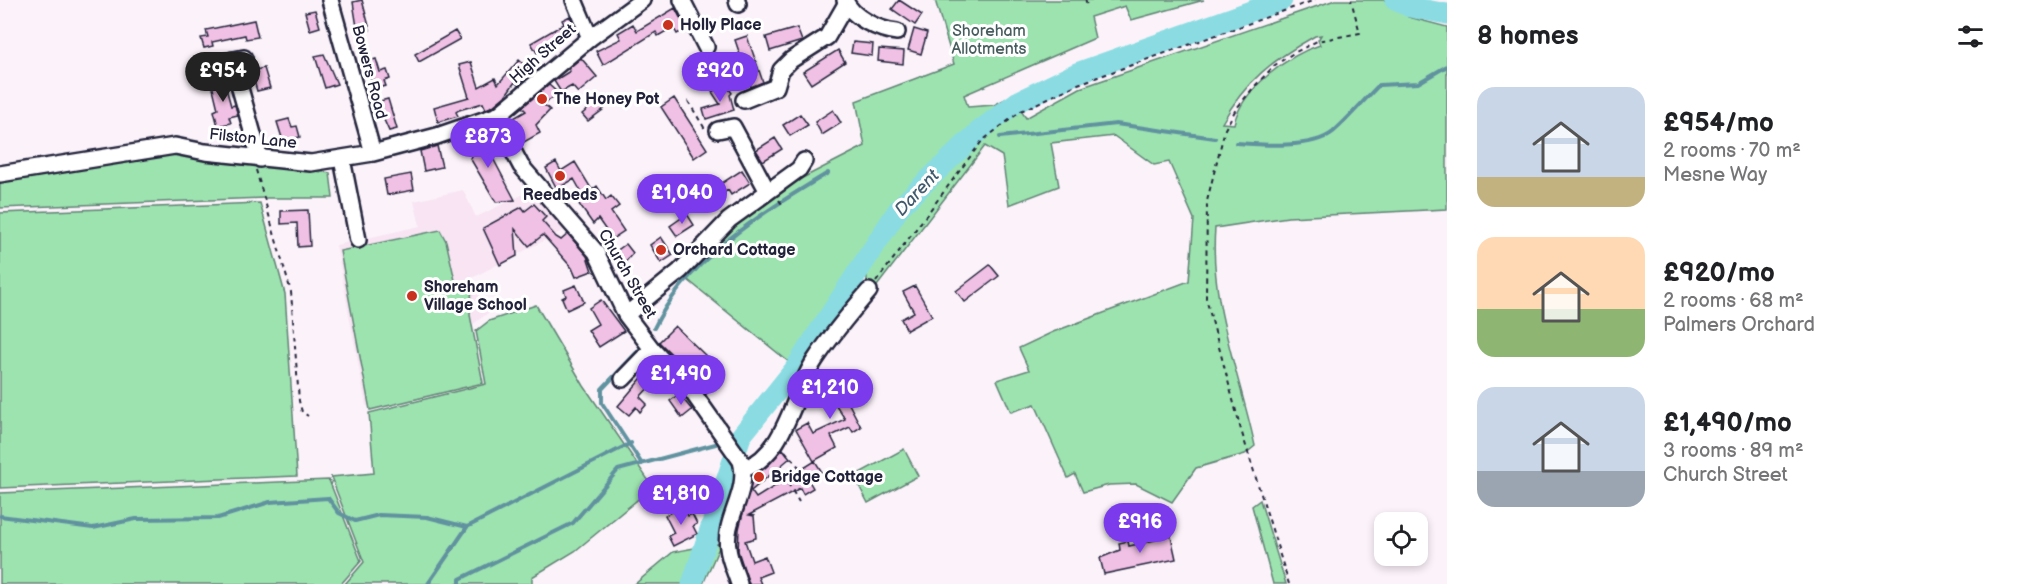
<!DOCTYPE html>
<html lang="en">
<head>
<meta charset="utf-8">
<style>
  :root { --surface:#fff; --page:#f2f2f2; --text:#202124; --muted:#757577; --accent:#7c3aed }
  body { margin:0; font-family:"Balsamiq Sans",sans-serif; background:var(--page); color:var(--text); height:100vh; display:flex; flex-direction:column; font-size:22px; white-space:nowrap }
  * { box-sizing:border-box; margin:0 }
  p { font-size:20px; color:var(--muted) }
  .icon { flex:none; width:33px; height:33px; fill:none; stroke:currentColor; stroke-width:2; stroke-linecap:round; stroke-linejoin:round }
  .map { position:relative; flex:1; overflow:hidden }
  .details { display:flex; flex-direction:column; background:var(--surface); width:570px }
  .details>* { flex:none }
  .tools { position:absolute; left:1374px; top:512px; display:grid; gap:12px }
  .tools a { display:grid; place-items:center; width:54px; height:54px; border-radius:12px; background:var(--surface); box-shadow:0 3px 9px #0003; font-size:30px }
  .price { position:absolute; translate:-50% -51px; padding:0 14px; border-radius:21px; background:var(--accent); color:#fff; font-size:20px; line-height:39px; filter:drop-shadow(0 2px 3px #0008) }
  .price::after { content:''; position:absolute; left:50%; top:36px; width:18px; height:14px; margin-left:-9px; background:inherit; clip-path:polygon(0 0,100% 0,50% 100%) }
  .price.selected { background:#222; color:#fff }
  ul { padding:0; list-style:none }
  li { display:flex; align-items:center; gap:18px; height:150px; padding:0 30px }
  li span { display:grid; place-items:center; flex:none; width:168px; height:120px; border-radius:18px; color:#555 }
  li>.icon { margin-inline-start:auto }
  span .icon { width:72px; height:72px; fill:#fffc; stroke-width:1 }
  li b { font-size:26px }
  h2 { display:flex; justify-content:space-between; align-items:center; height:72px; padding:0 30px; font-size:26px }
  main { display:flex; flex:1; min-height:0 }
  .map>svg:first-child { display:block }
</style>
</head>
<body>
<main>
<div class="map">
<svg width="1447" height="584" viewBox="0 0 1447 584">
  <rect width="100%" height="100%" fill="#fcf3fa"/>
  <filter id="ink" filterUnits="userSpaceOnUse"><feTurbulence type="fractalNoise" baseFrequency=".0167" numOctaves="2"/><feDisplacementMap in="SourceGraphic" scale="12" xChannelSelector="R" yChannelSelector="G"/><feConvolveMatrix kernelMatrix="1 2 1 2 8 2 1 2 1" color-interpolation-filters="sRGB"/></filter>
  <g filter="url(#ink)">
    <path fill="#f8e4f3" d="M463,190L476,217L532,190L537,200L570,227L470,279L488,313L472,325L482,378L366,406L336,245L420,226L414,201Z"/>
    <path fill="#9de3af" stroke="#608275" stroke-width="1.5" fill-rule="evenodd" d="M935,0H1204L1131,20L1125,6L1090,17L1095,38L964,95L968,107L994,105L1011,96L1026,118L1080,88L1335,0H1403L1408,17L1447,27V209L1288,217L1215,228C1209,302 1240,375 1255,446L1245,454L1196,468L1172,502L1136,484L1109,485L1083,492L1075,474L1068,478L1035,404L1011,412L997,380L1029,370L1019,348L1053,332L1189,281L1194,219L1169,162L1154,165L1114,136L1051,143L1059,186L1009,205L1002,156L985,146L867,299C869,289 865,276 868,267C884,227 945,164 982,141L974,127L937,166L895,203L790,363L683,276L732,224L783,188L865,146L856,101L954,64ZM1321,35L1318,40L1320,45C1288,55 1241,90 1234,124L1222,123C1245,81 1274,59 1315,36Z
      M174,152L330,173L333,198H264L0,208V179Z
      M260,203L285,294L297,476L0,488V213Z
      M440,230L446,241L457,289L472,286L470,315L483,383L370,410L340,251Z
      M536,305L584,386L653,487L575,551L532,577V584H345L364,562L331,477L374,473L369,413L486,384L476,331L489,321Z
      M904,449L918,476L868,503L854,476Z
      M329,480L361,561L341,584H0V493Z
      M1260,500L1286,584H1273L1252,506Z
      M721,543L703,584H635L673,552Z"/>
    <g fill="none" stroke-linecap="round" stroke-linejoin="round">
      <path stroke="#60929f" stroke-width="4" d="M1000,137L1116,124L1215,138
        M1236,143C1262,145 1312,149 1333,132C1349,118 1364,100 1379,85L1418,83L1447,66
        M654,328C688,258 763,212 828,173
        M641,348L602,389V403L642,464
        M730,440L741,436
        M0,516L93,528L136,519L218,518L270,502L328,498L339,513L355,521L379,515L427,517L467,527
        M428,584L467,527L631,443
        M460,584V579L573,523L618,470L723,442"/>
      <path stroke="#8adce2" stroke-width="21" d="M1395,0L1410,7L1447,14
        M692,584L741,436L794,370L900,207L979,131L1017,102L1077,73L1282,0"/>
    </g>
    <path fill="#f0c1e4" stroke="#22223b" stroke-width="1.5" d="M362,0L370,30L362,32L360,26L357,27L353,2Z
      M899,0L922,15L915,25L892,9Z
      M675,8L686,29L677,34L673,27L658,36L656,32L603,65L596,51L621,39L618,33L633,24L637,31Z
      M315,10L320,27L310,30L305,12Z
      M570,16L576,30L537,53L531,43L564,24L562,20Z
      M254,20L258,37L246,39L245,35L212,42L213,46L204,48L201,38L208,37L206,30Z
      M797,28L802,41L770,51L766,37Z
      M914,29L927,33L921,54L908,50Z
      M455,31L460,39L419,62L415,54Z
      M747,36L763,82L751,87L735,40Z
      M853,42L873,44L872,56L851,53Z
      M879,49L904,51L903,64L878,61Z
      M838,50L845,62L811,84L803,72Z
      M324,54L337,84L325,88L315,56Z
      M581,58L597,77L578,93L572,86L561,92L554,81L570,71L568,69Z
      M376,59L380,72L387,70L390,79L384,81L386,86L377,88L375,80H371L366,62Z
      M519,60L531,71L518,85L515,82L505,96L493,106L486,109L483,103L459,110L456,112L458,116L438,122L434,107L469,97L459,65L471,62L479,87L495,78L498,84Z
      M264,68L270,88L257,91L251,71Z
      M223,77L231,106L235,105L238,115L229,117L231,123L218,126L214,111L218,109L211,80Z
      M725,83L732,93L730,95L734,110L706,119L703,109L720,104L712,92Z
      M549,85L559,94L543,104L550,110L536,125L540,133L524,142L512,119L526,111L522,107Z
      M674,98L707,149L694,158L661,107Z
      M388,99L397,129L389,131L380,111L382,110L380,101Z
      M598,101L604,109L588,121L582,114Z
      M833,110L841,123L822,135L815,122Z
      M800,114L808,125L790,136L783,125Z
      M289,119L292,127L297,126L300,137L283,141L277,122Z
      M480,131L476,136L486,145L515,200L496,202L470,158L472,157L468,141L457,144L456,140Z
      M775,138L782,149L763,161L756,150Z
      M437,146L442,167L424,171L420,151Z
      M556,162L561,171L575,162L592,190L597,186L606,200L611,196L619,206L611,212L624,231L612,239L598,219L593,224L576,200L583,195L574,179L557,189L546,168Z
      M742,170L750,183L731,195L728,190L698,209L691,196L710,185L713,189Z
      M411,174L414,190L387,195L384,179Z
      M534,204L546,217L542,221L556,237L561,240L568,234L587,256L592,271L576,277L572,268L543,235L529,246L515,229L517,256L500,265L483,228L522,207L525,211Z
      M308,210L310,246L298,247L297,223L281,224V211Z
      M687,214L694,225L677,236L670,226Z
      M661,237L673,255L661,263L650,245Z
      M626,244L633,253L621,267L612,254Z
      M990,265L999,276L965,302L956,291Z
      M576,285L584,302L567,310L562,298L566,296L564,290Z
      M915,286L932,316L907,330L901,319L914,312L903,292Z
      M601,300L624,331L599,347L588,330L598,324L589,308Z
      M675,326L707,357L724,379L706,394L694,380L696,378L659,342Z
      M652,366L665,378L657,387L653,383L640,397L647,404L640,412L636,407L629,415L618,406Z
      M836,379L843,393L859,384L863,390L847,400L861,427L853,432L850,427L831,436L837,448L814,461L796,429L807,423L813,434L845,419L834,402L823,407L814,390Z
      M679,394L692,410L682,418L670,401Z
      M783,449L790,458L751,491L756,498L815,461L822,472L809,481L813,488L803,494L800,488L749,515L754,516L756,538L745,541L752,561L765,556L771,572L758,577L761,584H749L738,551L739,529L752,476L765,468Z
      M683,507L688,516L692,514L697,524L693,526L697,534L673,546L668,536L674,533L665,515Z
      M1170,532L1176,559L1104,574L1100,558L1120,550L1119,543L1128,541L1129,546L1155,540L1153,535Z"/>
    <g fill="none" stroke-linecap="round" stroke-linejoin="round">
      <g stroke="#22223b" stroke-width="20">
        <path id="minor" d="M330,0L373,153
          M574,0L590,38
          M682,0L706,47
          M737,0L738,4
          M845,0C852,18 879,30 897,32
          M232,60L260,159
          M219,63L244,58
          M744,100L776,87L781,70L791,60L827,37L846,4
          M498,115L502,130L521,166L596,252L626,315L652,349L693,393L741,461C750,492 723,519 728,548C729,560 736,573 739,584
          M718,130L733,127L767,190
          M342,159L358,240
          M0,174L175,146L205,152L311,163L373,153L437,136L498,115L590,38L642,0
          M626,315L680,271L729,220L799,169L804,161
          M623,379L652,349
          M744,469C786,454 792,395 815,360C831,336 850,313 869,291"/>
      </g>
      <path stroke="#22223b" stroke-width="2" stroke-dasharray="4.5 4.5" stroke-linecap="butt" d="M1085,0L1088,8
        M688,101L705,129
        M256,170L291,292L299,401L302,412L308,416
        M779,200L784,207
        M876,282L982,141L1021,111L1078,84L1315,0
        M785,451L799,467L785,478L799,502
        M1289,584L1241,430L1206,298L1207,201L1225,129L1236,109L1254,87L1275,65L1292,54L1317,41L1360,33L1351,0"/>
      <use href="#minor" stroke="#fff" stroke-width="15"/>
    </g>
  </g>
  <g fill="#c8321e" stroke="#fff" stroke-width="2">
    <circle cx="668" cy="25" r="6"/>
    <circle cx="542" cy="99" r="6"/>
    <circle cx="560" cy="176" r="6"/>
    <circle cx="661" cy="250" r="6"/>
    <circle cx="412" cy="296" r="6"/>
    <circle cx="759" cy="477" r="6"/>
  </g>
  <g text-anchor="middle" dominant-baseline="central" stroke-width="6" stroke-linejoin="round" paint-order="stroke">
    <g font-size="16" font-weight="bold" fill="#22223b" stroke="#fff" text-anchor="start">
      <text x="680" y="25">Holly Place</text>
      <text x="554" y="99">The Honey Pot</text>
      <text x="560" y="195" text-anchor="middle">Reedbeds</text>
      <text x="673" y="250">Orchard Cottage</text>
      <text x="424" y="287">Shoreham<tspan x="424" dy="18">Village School</tspan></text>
      <text x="771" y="477">Bridge Cottage</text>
    </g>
    <g font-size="16" fill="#475c5e" stroke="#fff">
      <text x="989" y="31">Shoreham<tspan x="989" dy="18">Allotments</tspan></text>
    </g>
    <g font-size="16" fill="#22223b" stroke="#fff">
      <text transform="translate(543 54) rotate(-41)">High Street</text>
      <text transform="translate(369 72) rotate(75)">Bowers Road</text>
      <text transform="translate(253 139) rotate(6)">Filston Lane</text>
      <text transform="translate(627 274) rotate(60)">Church Street</text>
    </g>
    <g font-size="18" font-style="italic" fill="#415a6d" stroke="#fff">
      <text transform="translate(917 193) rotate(-47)">Darent</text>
    </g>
  </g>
</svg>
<div class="tools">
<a><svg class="icon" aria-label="locate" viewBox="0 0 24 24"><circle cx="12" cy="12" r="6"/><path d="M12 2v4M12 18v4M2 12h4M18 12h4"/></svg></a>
</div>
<b class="price selected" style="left:223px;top:103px">£954</b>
<b class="price" style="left:720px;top:103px">£920</b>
<b class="price" style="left:488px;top:169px">£873</b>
<b class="price" style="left:682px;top:225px">£1,040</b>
<b class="price" style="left:681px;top:406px">£1,490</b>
<b class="price" style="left:830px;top:420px">£1,210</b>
<b class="price" style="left:681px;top:526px">£1,810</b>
<b class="price" style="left:1140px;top:554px">£916</b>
</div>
<section class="details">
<h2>8 homes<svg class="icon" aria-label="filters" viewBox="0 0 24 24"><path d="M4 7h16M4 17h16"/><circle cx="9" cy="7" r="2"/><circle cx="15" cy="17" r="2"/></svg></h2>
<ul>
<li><span style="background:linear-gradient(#c9d6e8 75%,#c2b280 0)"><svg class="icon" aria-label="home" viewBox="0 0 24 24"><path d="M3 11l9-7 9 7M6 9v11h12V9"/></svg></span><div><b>£954/mo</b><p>2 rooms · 70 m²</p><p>Mesne Way</p></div></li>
<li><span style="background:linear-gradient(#ffd9b3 60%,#8fb573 0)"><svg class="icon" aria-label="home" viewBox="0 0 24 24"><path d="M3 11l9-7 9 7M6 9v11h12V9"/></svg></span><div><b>£920/mo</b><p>2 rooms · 68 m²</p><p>Palmers Orchard</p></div></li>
<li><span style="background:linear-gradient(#c9d6e8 70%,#9aa5b1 0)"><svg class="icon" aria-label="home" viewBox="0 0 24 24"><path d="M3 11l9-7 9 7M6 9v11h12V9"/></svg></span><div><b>£1,490/mo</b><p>3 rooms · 89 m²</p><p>Church Street</p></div></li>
</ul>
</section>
</main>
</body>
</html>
